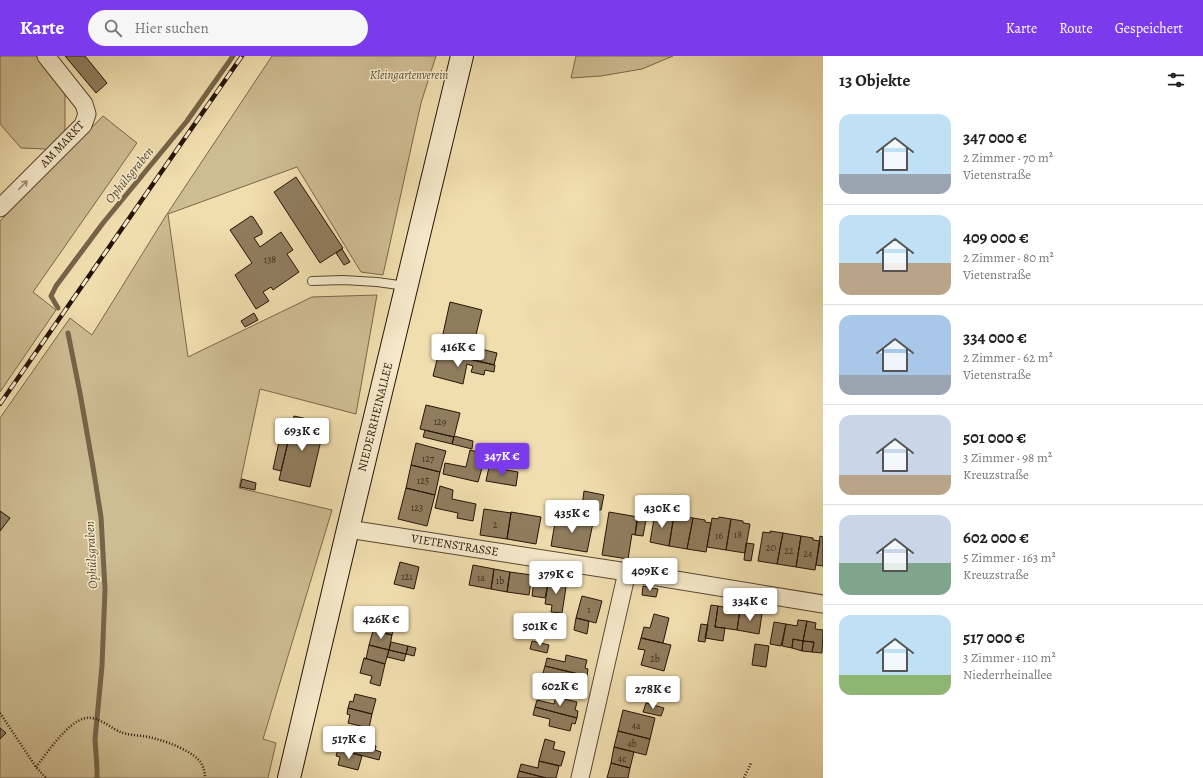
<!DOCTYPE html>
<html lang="de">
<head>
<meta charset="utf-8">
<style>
  :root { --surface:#fff; --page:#f6f6f6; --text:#222; --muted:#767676; --line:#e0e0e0; --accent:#7c3aed }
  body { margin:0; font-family:Alegreya,serif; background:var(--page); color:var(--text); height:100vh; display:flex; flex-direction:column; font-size:15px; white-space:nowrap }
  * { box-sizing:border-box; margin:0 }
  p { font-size:13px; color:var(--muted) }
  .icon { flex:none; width:22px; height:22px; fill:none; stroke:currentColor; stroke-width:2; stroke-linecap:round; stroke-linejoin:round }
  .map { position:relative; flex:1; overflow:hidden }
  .sheet { display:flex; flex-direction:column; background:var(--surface); width:380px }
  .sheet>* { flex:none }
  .price { position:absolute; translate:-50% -34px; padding:0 9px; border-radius:4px; background:#fff; color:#222; font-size:13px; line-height:26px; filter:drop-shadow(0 1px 2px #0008) }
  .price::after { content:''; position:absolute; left:50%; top:24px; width:12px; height:9px; margin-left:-6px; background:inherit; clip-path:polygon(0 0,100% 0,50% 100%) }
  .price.active { background:var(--accent); color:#fff }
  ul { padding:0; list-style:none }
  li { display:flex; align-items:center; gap:12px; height:100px; padding:0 16px }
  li+li { border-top:1px solid var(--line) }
  li span { display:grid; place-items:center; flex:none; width:112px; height:80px; border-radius:12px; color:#555 }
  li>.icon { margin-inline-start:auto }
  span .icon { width:48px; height:48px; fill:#fffc; stroke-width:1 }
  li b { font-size:17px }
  h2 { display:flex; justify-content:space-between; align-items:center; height:48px; padding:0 16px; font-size:17px }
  header { display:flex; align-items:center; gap:24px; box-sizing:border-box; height:56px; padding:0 20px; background:var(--accent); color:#fff }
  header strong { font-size:19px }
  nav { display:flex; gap:22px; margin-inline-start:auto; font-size:14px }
  .search { width:280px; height:36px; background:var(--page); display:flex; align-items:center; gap:10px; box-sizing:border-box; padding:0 14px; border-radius:22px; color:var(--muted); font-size:15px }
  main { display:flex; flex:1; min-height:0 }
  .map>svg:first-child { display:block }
</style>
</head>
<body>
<header>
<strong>Karte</strong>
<div class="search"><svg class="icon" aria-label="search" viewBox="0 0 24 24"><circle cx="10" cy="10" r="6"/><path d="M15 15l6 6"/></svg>Hier suchen</div>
<nav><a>Karte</a><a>Route</a><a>Gespeichert</a></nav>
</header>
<main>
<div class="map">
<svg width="823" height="722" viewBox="0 0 823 722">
  <rect width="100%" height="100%" fill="#f1deaf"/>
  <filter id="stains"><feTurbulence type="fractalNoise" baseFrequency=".005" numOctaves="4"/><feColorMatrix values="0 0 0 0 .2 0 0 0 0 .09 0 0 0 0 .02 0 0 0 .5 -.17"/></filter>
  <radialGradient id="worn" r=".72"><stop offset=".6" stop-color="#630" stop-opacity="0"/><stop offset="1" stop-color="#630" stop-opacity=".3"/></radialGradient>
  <path fill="#cebc92" stroke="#7a684c" d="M0,0H36L65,35V76L47,95L45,93L21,92L0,68Z
    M272,0H436L421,47L383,219L361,216L297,111L168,158L188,301L312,241L377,239L356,358L260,333L239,432L332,454L263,683L276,687L268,722H0V362L70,262L92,279L167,158Z
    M576,0H673L642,13L601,20L571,22Z
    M103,60L137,87L33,236L56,254L0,336V165Z"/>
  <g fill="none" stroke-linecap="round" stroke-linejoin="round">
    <path stroke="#766449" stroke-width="5" d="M58,252L51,240L56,230L103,167L187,65L233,0
      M68,277L80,337L93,411L101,461L105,533L102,610L95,683L97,712V722"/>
  </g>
  <path fill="#907d5e" stroke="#261406" d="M65,0H85L107,27L96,37Z
    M296,121L343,192L320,207L274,136Z
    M251,160L253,161L262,175V178L254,182L260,191L281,176L293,194L287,198L299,216L273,234L271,231L263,236L269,245L256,253L235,219L252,207L230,174Z
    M342,193L350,206L344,209L336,197Z
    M450,246L482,254L473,291L497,297L494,309L439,296Z
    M254,257L258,264L245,271L241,265Z
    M439,296L495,309L494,316L485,314L484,319L471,316L473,310L467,308L463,328L433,320Z
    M426,349L460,357L454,381L420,373Z
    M294,360L325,367L310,431L279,424Z
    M425,374L454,381L452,388L423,381Z
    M281,377L290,378L281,415L273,413Z
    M454,380L473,385L472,393L452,388Z
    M416,387L446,395L440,416L411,409Z
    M470,394L486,398L478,426L443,418L445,407L466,411Z
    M411,409L440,416L435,439L406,432Z
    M489,411L518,416L516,430L486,425Z
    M242,423L256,427L255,434L240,431Z
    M440,430L453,434L452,443L476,448L473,465L457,462L458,457L435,452Z
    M406,432L435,439L427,470L398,463Z
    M584,435L604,439L601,454L582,450Z
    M484,453L511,457L507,483L480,479Z
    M0,455L10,462L0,475Z
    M511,456L541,461L536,488L507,483Z
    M609,456L638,461L635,479L632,478L628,503L602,499Z
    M655,457L661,458L662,457L674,459L669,490L650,486Z
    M674,459V461L680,462V460L693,462L687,493L669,490Z
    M556,461L593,467L587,496L551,490Z
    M719,461L731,463L726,494L707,491L712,462L718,463Z
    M693,462L705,464V466L711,467L706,496L687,493Z
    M637,463L646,464L643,480L635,479Z
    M731,463L743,465V467L750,468L745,497L726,494Z
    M770,475L783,477L777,508L758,505L763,476L770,477Z
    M783,477L801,480L796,511L777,508Z
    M801,480L813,482V484L820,485L815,514L796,511Z
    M820,480L823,481V510L816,509Z
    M746,487L754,488L751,505L744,504Z
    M400,506L419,511L414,533L394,528Z
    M473,509L494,513L491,533L469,529Z
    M494,513L510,516L507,536L491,533Z
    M510,516L532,519L529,539L507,536Z
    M549,522L567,525L562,557L551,556L552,549L545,548Z
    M534,524L548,527L545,542L532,540Z
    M643,530L658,533L656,541L642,539Z
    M582,540L602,545L596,567L576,562Z
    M711,549L718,550L715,571L725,572L723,585L705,582Z
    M718,550L740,554L737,574L715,571Z
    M740,554L762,558L759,578L737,574Z
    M388,555L398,558L392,579L371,574L375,559L386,562Z
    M654,558L669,562L663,587L641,582L644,571L650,572Z
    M576,562L589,565L587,578L574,574Z
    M798,564L807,565L803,585L793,583L792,592L782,590L786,568L797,570Z
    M807,565L816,567L815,573L823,574L822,597L812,596L814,586L803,585Z
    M774,566L786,568L781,590L770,588Z
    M701,568L708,569L705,586L698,585Z
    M371,574L392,579L389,594L369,589L373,575Z
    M641,582L671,589L664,615L641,609L645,594L638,593Z
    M793,583L803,585L802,595L792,592Z
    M532,585L549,589L547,597L530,593Z
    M803,585L814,586L812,596L802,595Z
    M391,586L408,590L406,598L389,594Z
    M755,588L769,590L766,611L752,609Z
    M369,589L389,594L385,608L364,602L366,603Z
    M408,590L416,592L414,600L406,598Z
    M389,594L406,598L404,605L387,601Z
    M566,599L587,604L585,612L588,613L587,620L545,610L547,602L565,606Z
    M364,602L385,608L380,630L370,627L372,620L360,617Z
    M545,610L587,620L585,626L582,625L580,634L559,628L560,621L543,617Z
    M355,638L376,643L372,658L348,652L350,645L353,646Z
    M556,641L577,646L575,654L578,655L577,662L535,651L537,644L554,648Z
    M646,647L664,652L661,660L643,656Z
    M535,651L577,662L575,668L572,667L570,675L549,670L550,663L533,659Z
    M348,652L372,658L369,672L348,667L350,659L347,658Z
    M623,654L655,662L650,683L618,675Z
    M0,672L6,677L0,683Z
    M618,675L650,683L646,699L614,691Z
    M344,679L366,684L365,687L376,690L375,694L381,696L379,704L338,693L340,686H343Z
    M545,683L555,686L553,693L565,696L561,710L539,705Z
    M614,691L634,696L630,712L611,707Z
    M338,693L362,700L358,714L338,709L340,701L336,700Z
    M539,705L559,710L556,722H546L519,715L521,708L538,712Z
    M611,707L630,712L628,722H607Z
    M519,715L546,722H517Z"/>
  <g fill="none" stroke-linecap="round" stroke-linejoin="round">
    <g stroke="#594630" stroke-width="10">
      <path id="lane" d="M312,225L343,224L377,226L406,230"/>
    </g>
    <g stroke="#594630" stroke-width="19">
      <path id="street" d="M0,152L83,69L87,58L84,48L46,0
        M348,473L627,516L823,548
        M580,722L627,516"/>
    </g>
    <g stroke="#261406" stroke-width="24">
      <path id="secondary" d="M289,722L348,473L462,0"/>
    </g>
    <path stroke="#261406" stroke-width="2.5" stroke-dasharray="1 2" stroke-linecap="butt" d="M0,657L36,711L46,722
      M36,711C47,697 68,665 86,662C99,660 111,673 123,677C133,680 145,679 156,683C169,686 194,696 201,707C204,712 205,717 205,722
      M744,722L751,707"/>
    <use href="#lane" stroke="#f6eacb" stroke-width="8"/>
    <use href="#street" stroke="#f6eacb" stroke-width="17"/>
    <use href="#secondary" stroke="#f6eacb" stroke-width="22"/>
    <g stroke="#261406" stroke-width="4.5">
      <path id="rail" d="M0,348L242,0"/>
    </g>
    <use href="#rail" stroke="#f6eacb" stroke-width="3" stroke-dasharray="9" stroke-linecap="butt"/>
  </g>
  <defs><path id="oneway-shaft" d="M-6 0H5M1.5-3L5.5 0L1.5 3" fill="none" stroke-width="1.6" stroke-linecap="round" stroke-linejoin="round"/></defs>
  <use stroke="#988a72" href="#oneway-shaft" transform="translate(23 129) rotate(-45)"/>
  <g text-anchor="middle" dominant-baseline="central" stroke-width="3" stroke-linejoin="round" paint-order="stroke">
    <g font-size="10" fill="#402e1c">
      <text x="270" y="203">138</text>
      <text x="440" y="365">129</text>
      <text x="428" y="402">127</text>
      <text x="423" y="424">125</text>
      <text x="417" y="451">123</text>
      <text x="495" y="468">2</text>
      <text x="738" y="478">18</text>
      <text x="719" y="479">16</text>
      <text x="771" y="491">20</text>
      <text x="789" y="494">22</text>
      <text x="808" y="497">24</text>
      <text x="407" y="520">121</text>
      <text x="481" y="521">1a</text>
      <text x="500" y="524">1b</text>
      <text x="589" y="553">1</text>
      <text x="655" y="602">2b</text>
      <text x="636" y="669">4a</text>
      <text x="632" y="687">4b</text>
      <text x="622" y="702">4c</text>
    </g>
    <g font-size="12" font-style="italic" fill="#614f37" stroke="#f6eacb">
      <text x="409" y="19">Kleingartenverein</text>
    </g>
    <g font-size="12" fill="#261406" stroke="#f6eacb">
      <text transform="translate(62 88) rotate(-47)">AM MARKT</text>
      <text transform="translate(375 361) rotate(-76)">NIEDERRHEINALLEE</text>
      <text transform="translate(455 489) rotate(9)">VIETENSTRASSE</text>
    </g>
    <g font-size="13" font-style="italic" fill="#5c4933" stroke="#f6eacb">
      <text transform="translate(129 119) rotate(-51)">Ophülsgraben</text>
      <text transform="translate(91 499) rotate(-93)">Ophülsgraben</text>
    </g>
  </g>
  <rect width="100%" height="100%" filter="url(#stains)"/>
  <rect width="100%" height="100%" fill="url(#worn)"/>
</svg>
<b class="price" style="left:458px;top:312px">416K €</b>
<b class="price" style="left:302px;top:396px">693K €</b>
<b class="price active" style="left:502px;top:421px">347K €</b>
<b class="price" style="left:662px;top:473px">430K €</b>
<b class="price" style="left:572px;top:478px">435K €</b>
<b class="price" style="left:650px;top:536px">409K €</b>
<b class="price" style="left:556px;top:539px">379K €</b>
<b class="price" style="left:750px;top:566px">334K €</b>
<b class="price" style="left:381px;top:584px">426K €</b>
<b class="price" style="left:540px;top:591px">501K €</b>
<b class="price" style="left:560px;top:651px">602K €</b>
<b class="price" style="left:653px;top:654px">278K €</b>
<b class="price" style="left:349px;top:704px">517K €</b>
</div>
<section class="sheet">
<h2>13 Objekte<svg class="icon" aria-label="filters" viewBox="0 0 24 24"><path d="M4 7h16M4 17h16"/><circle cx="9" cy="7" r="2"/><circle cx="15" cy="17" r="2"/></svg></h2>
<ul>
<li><span style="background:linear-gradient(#bfe0f5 75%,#9aa5b1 0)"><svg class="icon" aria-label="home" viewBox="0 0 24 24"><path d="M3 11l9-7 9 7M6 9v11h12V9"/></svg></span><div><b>347 000 €</b><p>2 Zimmer · 70 m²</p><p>Vietenstraße</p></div></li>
<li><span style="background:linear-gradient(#bfe0f5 60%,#b9a48a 0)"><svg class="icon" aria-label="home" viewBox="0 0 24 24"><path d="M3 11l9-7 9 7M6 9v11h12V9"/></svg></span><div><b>409 000 €</b><p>2 Zimmer · 80 m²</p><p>Vietenstraße</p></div></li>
<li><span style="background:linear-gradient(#a9c7e8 75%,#9aa5b1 0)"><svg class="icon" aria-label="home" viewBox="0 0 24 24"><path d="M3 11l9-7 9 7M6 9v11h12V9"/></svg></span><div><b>334 000 €</b><p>2 Zimmer · 62 m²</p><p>Vietenstraße</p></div></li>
<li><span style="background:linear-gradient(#c9d6e8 75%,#b9a48a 0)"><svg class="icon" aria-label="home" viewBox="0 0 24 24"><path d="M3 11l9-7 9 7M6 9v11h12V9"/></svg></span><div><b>501 000 €</b><p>3 Zimmer · 98 m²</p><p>Kreuzstraße</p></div></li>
<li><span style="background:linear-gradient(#c9d6e8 60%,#7fa58c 0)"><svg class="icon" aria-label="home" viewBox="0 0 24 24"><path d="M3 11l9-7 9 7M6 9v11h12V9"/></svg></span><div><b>602 000 €</b><p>5 Zimmer · 163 m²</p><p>Kreuzstraße</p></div></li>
<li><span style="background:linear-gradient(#bfe0f5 75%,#8fb573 0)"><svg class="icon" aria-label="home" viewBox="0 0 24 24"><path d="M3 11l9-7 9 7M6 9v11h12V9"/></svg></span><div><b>517 000 €</b><p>3 Zimmer · 110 m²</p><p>Niederrheinallee</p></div></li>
</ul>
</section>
</main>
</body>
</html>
